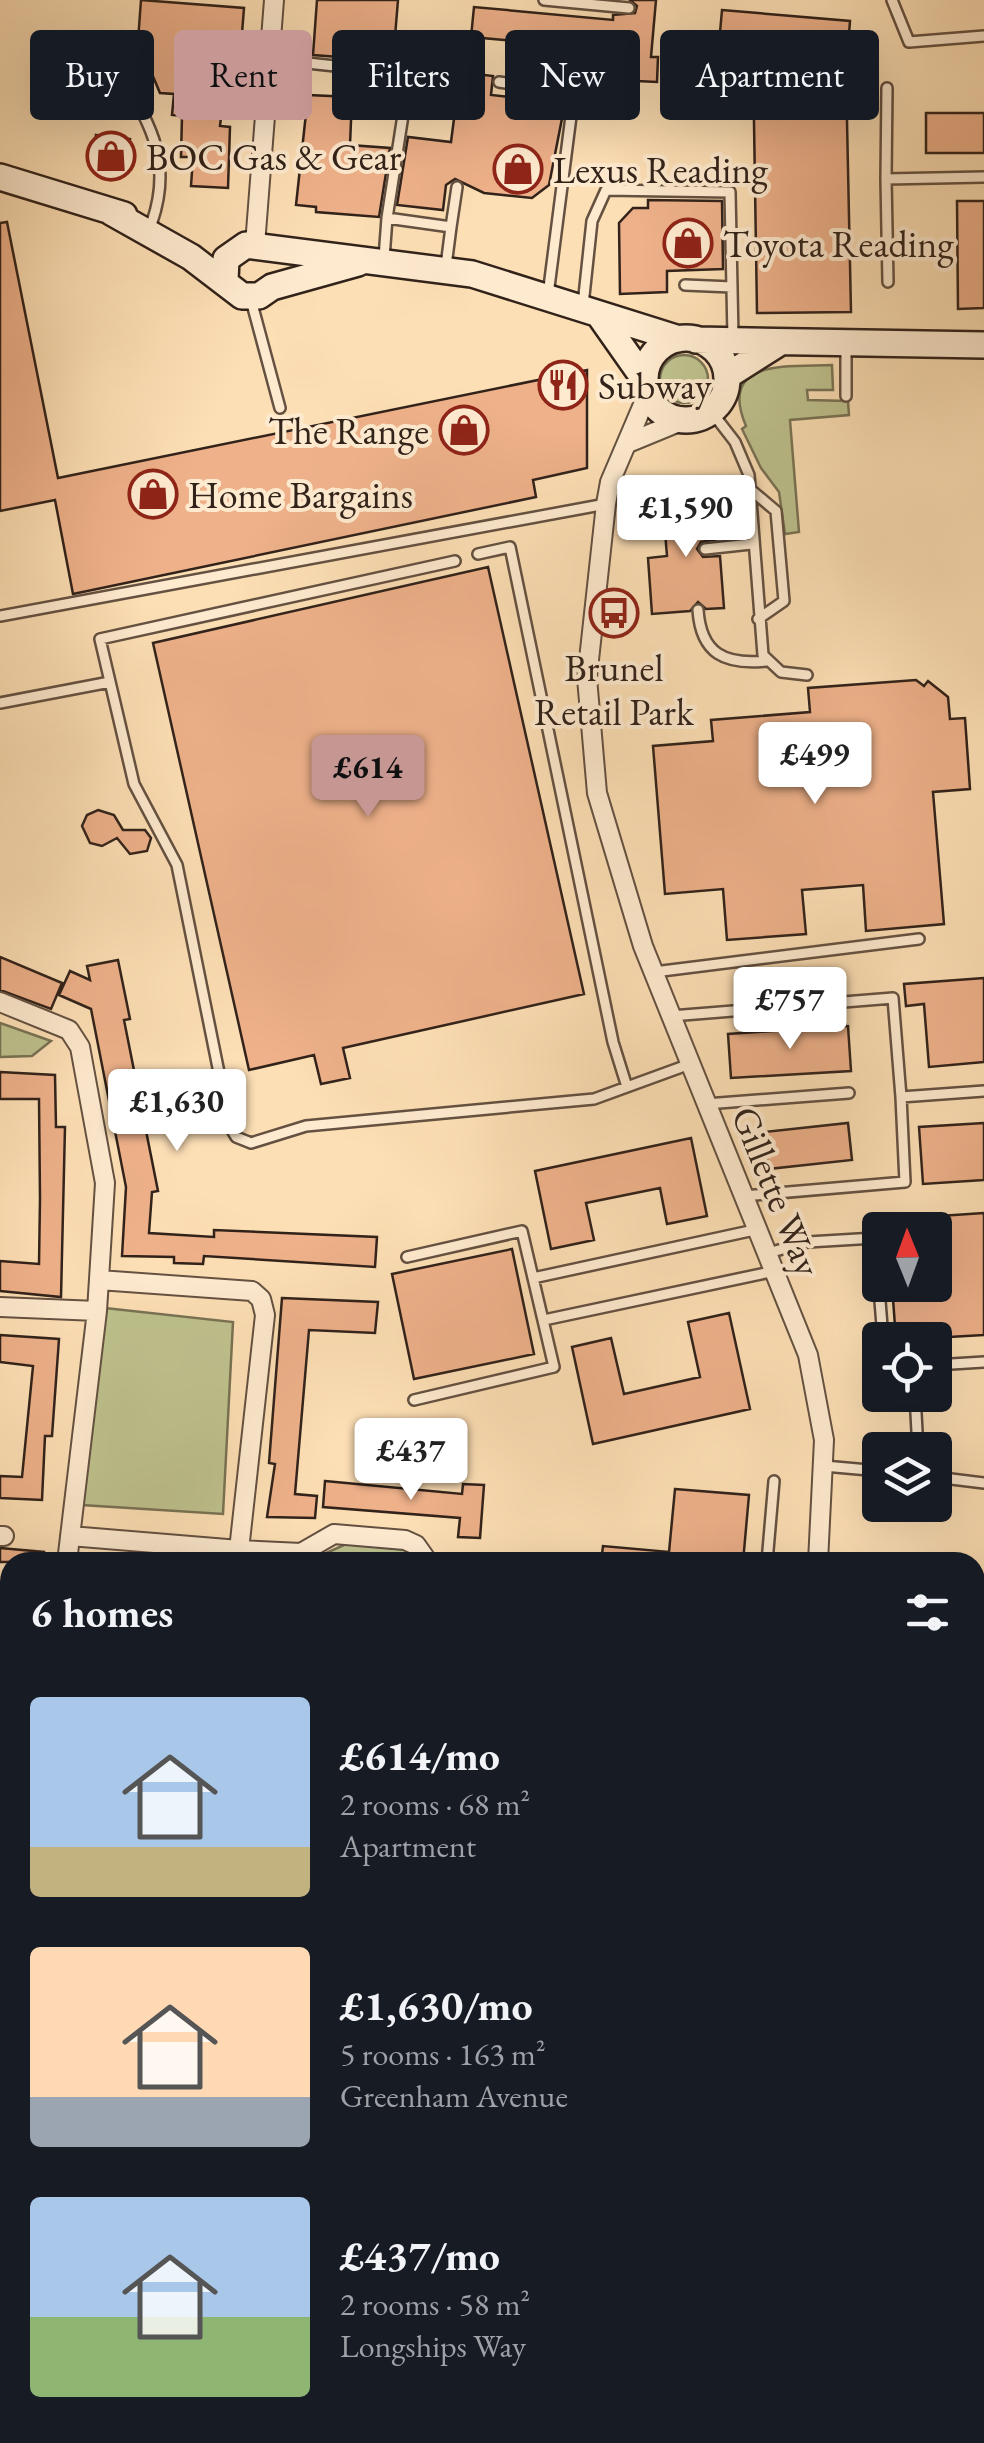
<!DOCTYPE html>
<html lang="en">
<head>
<meta charset="utf-8">
<style>
  :root { --surface:#171b24; --page:#242831; --text:#f1f3f6; --muted:#9ea1a6; --accent:#c59692 }
  body { margin:0; font-family:"EB Garamond",serif; background:var(--page); color:var(--text); height:100vh; display:flex; flex-direction:column; font-size:38px; white-space:nowrap }
  * { box-sizing:border-box; margin:0 }
  p { font-size:32px; color:var(--muted) }
  .icon { flex:none; width:55px; height:55px; fill:none; stroke:currentColor; stroke-width:2; stroke-linecap:round; stroke-linejoin:round }
  .map { position:relative; flex:1; overflow:hidden }
  .panel { position:absolute; left:0px; top:1552px; width:985px; height:892px; display:flex; flex-direction:column; background:var(--surface); border-radius:30px 30px 0 0; box-shadow:0 10px 40px #0002 }
  .panel>* { flex:none }
  .guide { position:absolute; left:30px; top:30px; width:925px; height:90px; display:flex; gap:20px }
  .needle { width:65px; rotate:359deg }
  .tools { position:absolute; left:862px; top:1212px; display:grid; gap:20px }
  .tools a { display:grid; place-items:center; width:90px; height:90px; border-radius:10px; background:var(--surface); box-shadow:0 10px 40px #0002; font-size:50px }
  .price { position:absolute; translate:-50% -85px; padding:0 22px; border-radius:10px; background:#fff; color:#222; font-size:32px; line-height:65px; filter:drop-shadow(0 2px 5px #0008) }
  .price::after { content:''; position:absolute; left:50%; top:60px; width:30px; height:22px; margin-left:-15px; background:inherit; clip-path:polygon(0 0,100% 0,50% 100%) }
  .price.on { background:var(--accent); color:#111 }
  ul { padding:0; list-style:none }
  li { display:flex; align-items:center; gap:30px; height:250px; padding:0 30px }
  li span { display:grid; place-items:center; flex:none; width:280px; height:200px; border-radius:10px; color:#555 }
  li>.icon { margin-inline-start:auto }
  span .icon { width:120px; height:120px; fill:#fffc; stroke-width:1 }
  li b { font-size:42px }
  h2 { display:flex; justify-content:space-between; align-items:center; height:120px; padding:0 30px; font-size:42px }
  .chip { padding:0 35px; border-radius:10px; background:var(--surface); box-shadow:0 10px 40px #0002; font-size:35px; line-height:90px }
  .chip.on { background:var(--accent); color:#111 }
  .map>svg:first-child { display:block }
</style>
</head>
<body>
<div class="map">
<svg width="984" height="2443" viewBox="0 0 984 2443">
  <rect width="100%" height="100%" fill="#fddfb5"/>
  <filter id="stains"><feTurbulence type="fractalNoise" baseFrequency=".002" numOctaves="4"/><feColorMatrix values="0 0 0 0 .2 0 0 0 0 .09 0 0 0 0 .02 0 0 0 .5 -.17"/></filter>
  <radialGradient id="worn" r=".72"><stop offset=".6" stop-color="#630" stop-opacity="0"/><stop offset="1" stop-color="#630" stop-opacity=".3"/></radialGradient>
  <path fill="#bec28e" stroke="#787254" stroke-width="2.5" d="M660 379a24 24 0 1 1 48 0a24 24 0 1 1-48 0Z
    M832,365L833,390H807L808,400L848,401L849,415L790,420L799,532L785,534L779,492L761,468L742,429L746,426C717,358 789,367 832,365Z
    M0,1023L51,1041L32,1056L0,1057Z
    M105,1308L233,1322L223,1514L82,1505Z
    M346,1544L410,1550L423,1562H248L256,1558L311,1560Z"/>
  <path fill="#eeb18a" stroke="#31221a" stroke-width="2.5" d="M141,0L244,8L240,59L228,58L220,126L230,127L228,188L191,186L193,157H181L182,116L172,115L174,94L160,93L138,41Z
    M317,0H398L393,61L313,55Z
    M630,0H656L651,57H658L657,82L615,80L616,50L471,37L474,7L613,20V15L635,13L637,6Z
    M722,10L850,21L846,73L851,312L757,313L753,58L718,55Z
    M460,72L493,76L491,95L565,103L549,185L532,198L484,193L455,179L446,185L443,210L397,205L408,137L451,142Z
    M308,95L352,97L350,145L390,148L379,217L316,212V207L296,205Z
    M926,113H984V153H926Z
    M96,135L130,139L126,170L92,166Z
    M648,200L722,201L723,269L667,271V292L620,294L619,223L633,208H648Z
    M957,201H984V308L958,309Z
    M7,222L58,478L587,370V468L533,480L536,497L73,594L55,500L0,511V223Z
    M697,494L698,513L717,512L719,539L701,542L697,549L703,557L720,556L724,608L706,609L698,602L690,611L652,614L648,558L667,556L662,496Z
    M488,567L584,994L343,1048L350,1078L321,1084L314,1055L249,1070L153,643Z
    M916,680L924,686L928,681L948,697L950,719L965,718L970,789L933,792L944,924L866,931L863,885L802,890L806,934L727,940L723,889L665,894L653,746L713,741L711,720L810,712L808,688Z
    M98,810L114,815L123,830H145L151,838L147,851L130,854L117,838L102,846L90,843L82,826L87,815Z
    M0,957L62,983L51,1009L0,990Z
    M118,960L130,1019L124,1020L158,1191L152,1192L149,1233L214,1237V1230L377,1237L375,1267L204,1256L203,1264L174,1263V1257L122,1256L126,1187L91,1009L59,995L70,971L90,980L87,966Z
    M984,978V1062L929,1067L924,1004L906,1006L904,984Z
    M848,1026L851,1071L731,1078L728,1034Z
    M0,1072L55,1075L56,1127H65L61,1297L0,1291V1261L39,1264L40,1199L39,1099H0Z
    M848,1123L852,1160L768,1169L764,1132Z
    M984,1123V1180L923,1184L919,1127Z
    M691,1138L707,1216L667,1224L660,1188L586,1203L594,1240L551,1249L535,1171Z
    M984,1213V1335L896,1340L892,1285H935V1230H896L895,1219Z
    M512,1249L534,1354L414,1379L392,1274Z
    M282,1298L378,1302L375,1333L309,1330L295,1494L317,1496L315,1518L267,1517L275,1464L269,1463Z
    M729,1313L750,1409L593,1444L572,1347L611,1338L624,1394L700,1377L688,1322Z
    M0,1335L59,1339L52,1436H45L42,1500L0,1498V1476L22,1477L33,1366L0,1362Z
    M325,1481L462,1494L463,1484L484,1485L480,1538L458,1537L460,1518L323,1507Z
    M675,1489L749,1495L743,1562H601L603,1546L669,1552Z
    M0,1548L44,1552L43,1562H0Z"/>
  <g fill="none" stroke-linecap="round" stroke-linejoin="round">
    <g stroke="#645141" stroke-width="14">
      <path id="lane" d="M544,0L629,8
        M892,0L909,42L984,36
        M270,59L391,72
        M113,60C145,118 175,155 152,222
        M499,82L574,93L548,295
        M886,179L887,88
        M387,218L413,51L469,59
        M451,227L457,187
        M384,258L387,218L451,227L446,266
        M888,282L886,179L984,177
        M685,285L732,287
        M251,300L280,408
        M583,305L592,221L606,190L730,192L733,337
        M846,346V396
        M711,411L735,442L749,475L763,655L781,672L807,675
        M751,490L776,511L784,601L758,619
        M705,549L751,544
        M478,554L510,547L613,1042L627,1087
        M455,561L100,639L134,784L177,865L230,1127L236,1137L251,1143L306,1126L594,1099L690,1064
        M698,610C701,654 725,665 766,661
        M0,616L606,504
        M0,703L110,682
        M654,972L919,939
        M671,1016L893,998L901,1097
        M706,1104L849,1093
        M743,1196L905,1182L901,1097L984,1091
        M768,1253L808,1242L875,1238L882,1326
        M407,1257L522,1231L554,1367L414,1400
        M533,1278L759,1229
        M544,1320L775,1271
        M935,1365L984,1362
        M915,1395L918,1450
        M824,1466L880,1471
        M935,1477L984,1483
        M767,1562L774,1481
        M975,2418L984,2374
        M353,2443L354,2435
        M792,2443H798
        M832,2443L834,2435
        M881,2443L883,2435
        M970,2443L971,2435"/>
    </g>
    <g stroke="#645141" stroke-width="22">
      <path id="street" d="M255,245L274,0
        M648,393L610,482L606,504L587,678L597,793L643,946L808,1355L824,1440L818,1562
        M628,443L684,420
        M0,1002L69,1030L80,1047L105,1183L97,1311L67,1562
        M99,1280L252,1291L261,1299L265,1315L239,1550L301,1553L334,1534L405,1540L416,1545L428,1562
        M0,1307L97,1311
        M0,1536H4
        M70,1536L239,1550L240,1562
        M0,1853L10,1854
        M975,1936L984,1938
        M0,2002L10,1962
        M0,2095L10,2100
        M0,2336H10
        M56,2443L57,2435
        M231,2443L233,2435"/>
    </g>
    <g stroke="#31221a" stroke-width="30">
      <path id="secondary" d="M0,177L124,215
        M111,212L191,257L242,296H259L272,287L358,263
        M225,280L226,259L246,245L472,274L679,339
        M600,316L645,380
        M645 379a41 41 0 1 1 82 0a41 41 0 1 1-82 0Z
        M696,340L984,345
        M727,376L779,343"/>
    </g>
    <use href="#lane" stroke="#feeacf" stroke-width="9"/>
    <use href="#street" stroke="#feeacf" stroke-width="18"/>
    <use href="#secondary" stroke="#feeacf" stroke-width="25"/>
  </g>
  <defs>
    <g id="shop-ring" transform="scale(2.5)"><circle r="9.5" fill="#feeacf" stroke="#8f2418" stroke-width="1.5"/><path d="M-5-2.5h2.3a2.7 3.5 0 0 1 5.4 0H5L5.5 6h-11ZM-1.5-2.5h3a1.5 2.3 0 0 0-3 0Z" fill="#8f2418"/></g>
    <g id="restaurant-ring" transform="scale(2.5)"><circle r="9.5" fill="#feeacf" stroke="#8f2418" stroke-width="1.5"/><path d="M-5-6h1v4h1v-4h1v4h1v-4h1v5L-1.5 .5V6h-2V.5L-5-1ZM5-6V6H3V1.5H1.5Q1.5-4 5-6Z" fill="#8f2418"/></g>
    <g id="bus-ring" transform="scale(2.5)"><circle r="9.5" fill="#feeacf" stroke="#8f2418" stroke-width="1.5"/><path d="M-5-6H5V4H4V6H2V4H-2V6H-4V4H-5ZM-3.5-4V0h7V-4ZM-3.5 1.2v1.5H-2V1.2ZM2 1.2v1.5H3.5V1.2Z" fill="#8f2418"/></g>
  </defs>
  <g fill-rule="evenodd">
    <use href="#shop-ring" x="111" y="156"/>
    <use href="#shop-ring" x="518" y="169"/>
    <use href="#shop-ring" x="688" y="243"/>
    <use href="#restaurant-ring" x="563" y="385"/>
    <use href="#shop-ring" x="464" y="430"/>
    <use href="#shop-ring" x="153" y="494"/>
    <use href="#bus-ring" x="614" y="613"/>
  </g>
  <g text-anchor="middle" dominant-baseline="central" stroke-width="8" stroke-linejoin="round" paint-order="stroke">
    <g font-size="38" fill="#31221a" stroke="#feeacf" text-anchor="start">
      <text x="146" y="156">BOC Gas &amp; Gear</text>
      <text x="553" y="169">Lexus Reading</text>
      <text x="723" y="243">Toyota Reading</text>
      <text x="598" y="385">Subway</text>
      <text x="429" y="430" text-anchor="end">The Range</text>
      <text x="188" y="494">Home Bargains</text>
      <text x="614" y="667" text-anchor="middle">Brunel<tspan x="614" dy="44">Retail Park</tspan></text>
    </g>
    <g font-size="38" fill="#31221a" stroke="#feeacf">
      <text transform="translate(777 1191) rotate(68)">Gillette Way</text>
    </g>
  </g>
  <rect width="100%" height="100%" filter="url(#stains)"/>
  <rect width="100%" height="100%" fill="url(#worn)"/>
</svg>
<div class="tools">
<a><svg class="needle" viewBox="-14 -14 28 28"><path d="M0-13l5 13h-10z" fill="#e53935"/><path d="M0 13l5-13h-10z" fill="#9ea1a6"/></svg></a>
<a><svg class="icon" aria-label="locate" viewBox="0 0 24 24"><circle cx="12" cy="12" r="6"/><path d="M12 2v4M12 18v4M2 12h4M18 12h4"/></svg></a>
<a><svg class="icon" aria-label="layers" viewBox="0 0 24 24"><path d="M12 4l9 5-9 5-9-5zM3 14l9 5 9-5"/></svg></a>
</div>
<b class="price" style="left:686px;top:560px">£1,590</b>
<b class="price" style="left:815px;top:807px">£499</b>
<b class="price on" style="left:368px;top:820px">£614</b>
<b class="price" style="left:790px;top:1052px">£757</b>
<b class="price" style="left:177px;top:1154px">£1,630</b>
<b class="price" style="left:411px;top:1503px">£437</b>
<div class="guide">
<a class="chip">Buy</a>
<a class="chip on">Rent</a>
<a class="chip">Filters</a>
<a class="chip">New</a>
<a class="chip">Apartment</a>
</div>
<section class="panel">
<h2>6 homes<svg class="icon" aria-label="filters" viewBox="0 0 24 24"><path d="M4 7h16M4 17h16"/><circle cx="9" cy="7" r="2"/><circle cx="15" cy="17" r="2"/></svg></h2>
<ul>
<li><span style="background:linear-gradient(#a9c7e8 75%,#c2b280 0)"><svg class="icon" aria-label="home" viewBox="0 0 24 24"><path d="M3 11l9-7 9 7M6 9v11h12V9"/></svg></span><div><b>£614/mo</b><p>2 rooms · 68 m²</p><p>Apartment</p></div></li>
<li><span style="background:linear-gradient(#ffd9b3 75%,#9aa5b1 0)"><svg class="icon" aria-label="home" viewBox="0 0 24 24"><path d="M3 11l9-7 9 7M6 9v11h12V9"/></svg></span><div><b>£1,630/mo</b><p>5 rooms · 163 m²</p><p>Greenham Avenue</p></div></li>
<li><span style="background:linear-gradient(#a9c7e8 60%,#8fb573 0)"><svg class="icon" aria-label="home" viewBox="0 0 24 24"><path d="M3 11l9-7 9 7M6 9v11h12V9"/></svg></span><div><b>£437/mo</b><p>2 rooms · 58 m²</p><p>Longships Way</p></div></li>
</ul>
</section>
</div>
</body>
</html>
